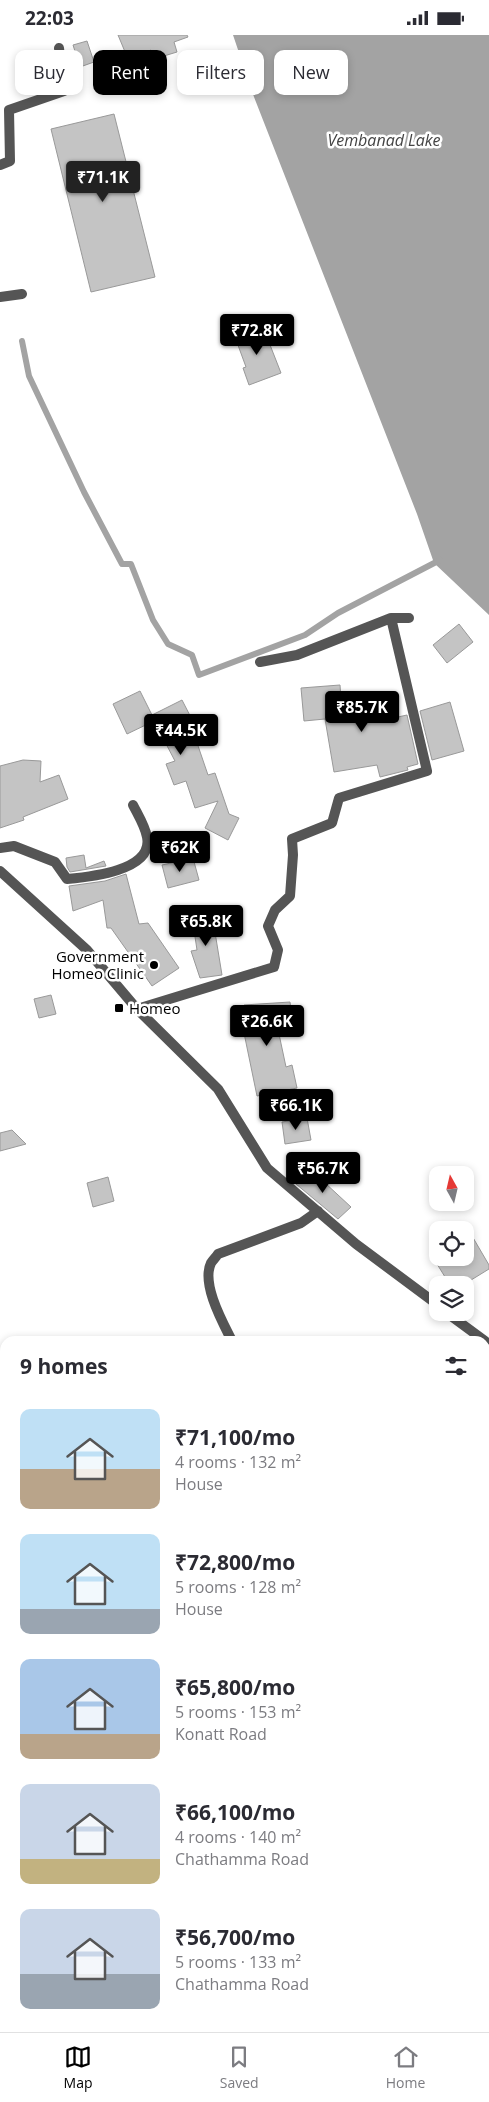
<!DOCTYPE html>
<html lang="en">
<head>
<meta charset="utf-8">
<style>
  :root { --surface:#fff; --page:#f7f7f7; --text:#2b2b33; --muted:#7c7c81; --line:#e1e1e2; --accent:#000 }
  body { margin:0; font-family:"Open Sans",sans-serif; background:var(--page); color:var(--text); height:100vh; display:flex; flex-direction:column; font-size:19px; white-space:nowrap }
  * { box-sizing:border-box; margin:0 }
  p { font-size:16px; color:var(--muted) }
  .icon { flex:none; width:28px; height:28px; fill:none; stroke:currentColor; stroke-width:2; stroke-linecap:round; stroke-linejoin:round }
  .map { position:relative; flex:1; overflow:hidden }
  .panel { position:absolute; left:0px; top:1301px; width:490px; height:696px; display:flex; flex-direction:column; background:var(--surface); border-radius:15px 15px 0 0; box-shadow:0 2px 8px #0003 }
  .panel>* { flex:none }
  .guide { position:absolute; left:15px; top:15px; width:460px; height:45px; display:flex; gap:10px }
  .needle { width:32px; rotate:352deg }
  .controls { position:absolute; left:429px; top:1131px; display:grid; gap:10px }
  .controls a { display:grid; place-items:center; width:45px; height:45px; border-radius:10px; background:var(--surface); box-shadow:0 2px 8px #0003; font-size:25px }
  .price { position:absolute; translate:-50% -42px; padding:0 11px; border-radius:5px; background:var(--accent); color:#fff; font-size:16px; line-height:32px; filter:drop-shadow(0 1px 2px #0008) }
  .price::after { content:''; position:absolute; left:50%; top:30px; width:15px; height:11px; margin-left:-8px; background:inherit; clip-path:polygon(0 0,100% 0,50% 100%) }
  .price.active { background:#222; color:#fff }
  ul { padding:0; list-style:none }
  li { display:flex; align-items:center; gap:15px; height:125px; padding:0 20px }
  li span { display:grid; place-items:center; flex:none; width:140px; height:100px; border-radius:10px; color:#555 }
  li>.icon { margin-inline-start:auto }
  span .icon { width:60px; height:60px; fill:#fffc; stroke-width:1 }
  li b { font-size:21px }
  h2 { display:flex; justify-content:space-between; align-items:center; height:60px; padding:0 20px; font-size:21px }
  .pill { padding:0 18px; border-radius:10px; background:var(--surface); box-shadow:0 2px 8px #0003; font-size:18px; line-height:45px }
  .pill.active { background:var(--accent); color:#fff }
  .status { display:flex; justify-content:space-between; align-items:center; height:35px; padding:0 25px; background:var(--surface); direction:ltr }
  .status svg { height:14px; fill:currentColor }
  .tabs { display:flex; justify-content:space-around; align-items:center; height:70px; border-top:1px solid var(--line); background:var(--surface); font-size:14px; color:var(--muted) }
  .tabs a { display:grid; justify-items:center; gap:2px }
  .tabs .active { color:var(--accent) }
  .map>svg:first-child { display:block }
</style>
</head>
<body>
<div class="status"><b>22:03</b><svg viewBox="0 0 49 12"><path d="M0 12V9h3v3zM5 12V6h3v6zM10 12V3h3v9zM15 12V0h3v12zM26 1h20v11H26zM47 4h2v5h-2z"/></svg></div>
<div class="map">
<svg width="489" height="1997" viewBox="0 0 489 1997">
  <rect width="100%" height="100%" fill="#fff"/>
  <path fill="#a3a3a3" d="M233,0H489V580L434,528L417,479L254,62Z
    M489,1455V1576L485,1565V1456Z
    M5,1483V1599L2,1600L0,1594V1485Z
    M489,1628V1767L485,1769V1630Z
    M5,1754V1992L37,1993L25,1997H0V1756Z
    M485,1853L489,1863V1918L485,1919Z
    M173,1993H214L203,1997H175Z
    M397,1993H481L483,1997H399Z"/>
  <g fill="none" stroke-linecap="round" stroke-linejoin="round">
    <path stroke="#a3a3a3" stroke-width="6" d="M22,306L29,341L84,457L122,529H131L153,585L168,609L192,620L199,640L305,600L338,578L440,525
      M0,1640L5,1652
      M149,1992L151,1997"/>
  </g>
  <path fill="#c4c4c4" stroke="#999" d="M118,0H187L188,2L174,7L177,17L154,24L151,15L128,24Z
    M87,6L94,27L80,32L73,10Z
    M114,79L155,242L91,257L51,94Z
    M263,292L281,338L249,350L243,333L246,332L235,302Z
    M459,589L473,607L447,628L433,610Z
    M340,650L342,679L395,666L398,682L407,680L418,729L407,732L408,735L380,742L377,730L334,737L325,684L304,686L301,653Z
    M140,656L152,680L182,665L200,700L195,702L208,740L215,738L229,779L239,783L228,805L205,793L218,766L195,773L186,746L174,750L166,729L175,726L154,686L127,699L113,669Z
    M450,667L464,716L432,725L420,676Z
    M23,725L41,726L40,747L59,740L68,764L23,782L24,785L0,793V731Z
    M84,820L86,833L104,826L106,831L70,837L67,832L66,823Z
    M193,823L199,845L168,853L162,830Z
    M126,839L139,889L148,888L179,933L152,951L111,893H107L103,865L73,876L69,851L105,846Z
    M212,879L222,940L200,943L191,916L197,915L192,882Z
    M51,960L56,979L39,983L34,964Z
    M290,967L292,983L276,985L286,1032L292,1030L297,1053L257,1061L244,998H239L237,982L244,981V970Z
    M307,1083L311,1105L285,1109L282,1087Z
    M12,1095L26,1109L0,1116V1098Z
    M310,1134L351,1172L338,1184L296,1149Z
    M108,1142L114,1166L93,1172L87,1148Z
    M465,1189L489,1230V1234L463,1250H450L437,1229L447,1222H465Z"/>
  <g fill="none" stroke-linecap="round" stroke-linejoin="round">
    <path stroke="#555" stroke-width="10" d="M0,130L10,126L9,75L64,56L59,13
      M0,262L22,259
      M260,627L297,620L391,583H409
      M0,813L14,811L55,827L67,844C89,842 154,836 147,802C145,791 138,780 133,770
      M0,836L87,915L137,974L218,1054L267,1133L356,1209L438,1270
      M137,974L274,932L278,915L268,891L275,875L290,861L293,820L292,804L332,788L339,763L427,736L391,583
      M447,1278L485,1306
      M232,1306C223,1288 201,1249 211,1228C213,1225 216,1222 218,1219L301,1188L318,1176
      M0,1461L5,1459"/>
  </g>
  <g fill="#000" stroke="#fff" stroke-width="2">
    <circle cx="154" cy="930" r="5"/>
    <rect x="114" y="968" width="10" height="10" rx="2.5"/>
  </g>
  <g text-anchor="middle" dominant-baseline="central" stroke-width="5" stroke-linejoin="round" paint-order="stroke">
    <g font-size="15" fill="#000" stroke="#fff" text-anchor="end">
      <text x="144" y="921">Government<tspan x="144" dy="17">Homeo Clinic</tspan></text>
      <text x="129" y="973" text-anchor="start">Homeo</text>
    </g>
    <g font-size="16" font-style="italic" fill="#444" stroke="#fff">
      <text x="384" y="105">Vembanad Lake</text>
    </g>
  </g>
</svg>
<div class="controls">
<a><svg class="needle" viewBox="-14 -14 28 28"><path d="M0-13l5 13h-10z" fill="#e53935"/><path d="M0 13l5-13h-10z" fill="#7c7c81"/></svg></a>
<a><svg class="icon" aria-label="locate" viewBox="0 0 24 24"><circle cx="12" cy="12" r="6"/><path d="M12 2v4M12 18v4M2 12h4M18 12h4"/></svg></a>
<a><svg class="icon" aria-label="layers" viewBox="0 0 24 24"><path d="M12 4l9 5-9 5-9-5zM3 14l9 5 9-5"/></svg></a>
</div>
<b class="price active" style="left:103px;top:168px">₹71.1K</b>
<b class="price" style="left:257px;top:321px">₹72.8K</b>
<b class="price" style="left:362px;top:698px">₹85.7K</b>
<b class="price" style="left:181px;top:721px">₹44.5K</b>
<b class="price" style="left:180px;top:838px">₹62K</b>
<b class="price" style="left:206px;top:912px">₹65.8K</b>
<b class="price" style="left:267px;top:1012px">₹26.6K</b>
<b class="price" style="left:296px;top:1096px">₹66.1K</b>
<b class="price" style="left:323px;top:1159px">₹56.7K</b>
<div class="guide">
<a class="pill">Buy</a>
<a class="pill active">Rent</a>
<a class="pill">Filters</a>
<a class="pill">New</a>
</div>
<section class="panel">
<h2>9 homes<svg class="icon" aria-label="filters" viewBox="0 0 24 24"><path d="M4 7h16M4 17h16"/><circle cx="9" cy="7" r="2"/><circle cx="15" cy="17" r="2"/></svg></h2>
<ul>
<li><span style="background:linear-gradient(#bfe0f5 60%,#b9a48a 0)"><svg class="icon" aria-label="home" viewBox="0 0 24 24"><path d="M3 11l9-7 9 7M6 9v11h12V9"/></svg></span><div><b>₹71,100/mo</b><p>4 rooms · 132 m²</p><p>House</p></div></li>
<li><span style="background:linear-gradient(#bfe0f5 75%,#9aa5b1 0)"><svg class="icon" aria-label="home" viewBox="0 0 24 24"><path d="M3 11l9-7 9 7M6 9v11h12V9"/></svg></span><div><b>₹72,800/mo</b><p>5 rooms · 128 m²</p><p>House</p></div></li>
<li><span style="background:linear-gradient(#a9c7e8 75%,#b9a48a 0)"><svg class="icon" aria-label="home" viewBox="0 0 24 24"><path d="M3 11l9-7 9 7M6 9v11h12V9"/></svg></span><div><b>₹65,800/mo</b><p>5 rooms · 153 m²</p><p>Konatt Road</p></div></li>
<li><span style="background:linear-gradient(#c9d6e8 75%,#c2b280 0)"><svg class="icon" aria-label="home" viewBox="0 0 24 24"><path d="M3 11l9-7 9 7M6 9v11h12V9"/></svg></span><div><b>₹66,100/mo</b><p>4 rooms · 140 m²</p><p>Chathamma Road</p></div></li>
<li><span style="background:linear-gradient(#c9d6e8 65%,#9aa5b1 0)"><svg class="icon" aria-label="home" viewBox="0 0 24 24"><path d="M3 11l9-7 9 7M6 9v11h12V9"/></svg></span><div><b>₹56,700/mo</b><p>5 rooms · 133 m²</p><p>Chathamma Road</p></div></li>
</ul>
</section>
</div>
<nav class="tabs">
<a class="active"><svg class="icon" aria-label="map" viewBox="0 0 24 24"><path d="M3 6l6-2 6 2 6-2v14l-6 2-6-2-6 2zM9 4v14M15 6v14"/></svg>Map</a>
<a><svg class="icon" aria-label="saved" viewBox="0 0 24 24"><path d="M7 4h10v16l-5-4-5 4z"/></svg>Saved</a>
<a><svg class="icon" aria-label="home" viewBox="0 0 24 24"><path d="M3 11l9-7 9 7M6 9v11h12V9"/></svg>Home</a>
</nav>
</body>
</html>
